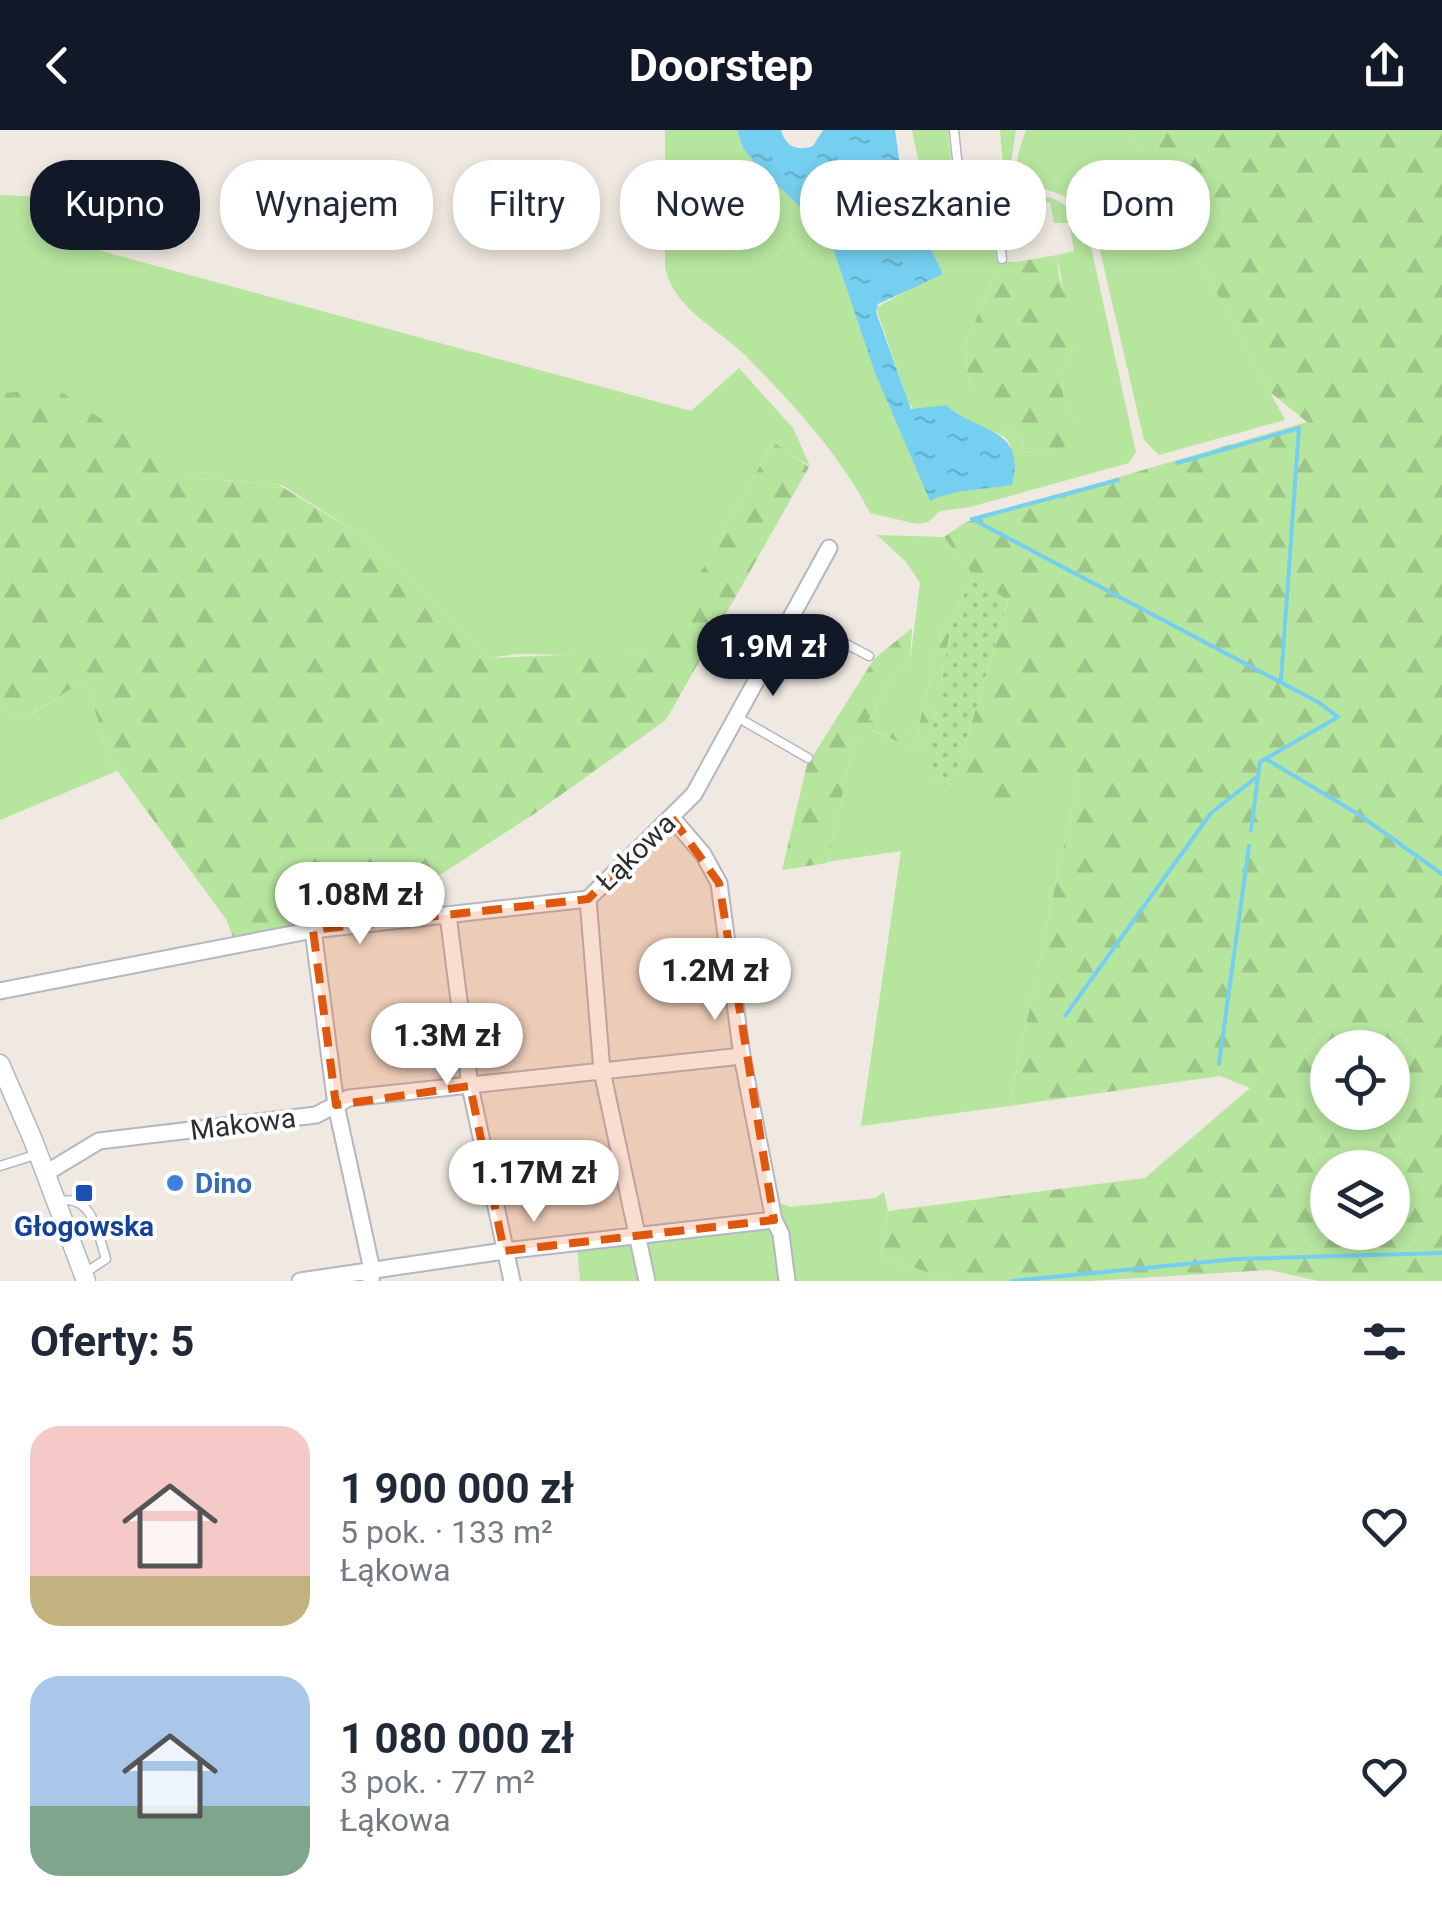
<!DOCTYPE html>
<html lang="pl">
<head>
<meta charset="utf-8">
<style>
  :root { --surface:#fff; --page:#f2f2f3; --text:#1f2937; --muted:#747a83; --accent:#111827 }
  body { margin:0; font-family:Roboto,sans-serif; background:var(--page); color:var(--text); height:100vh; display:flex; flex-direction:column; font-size:38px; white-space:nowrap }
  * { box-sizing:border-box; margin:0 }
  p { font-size:32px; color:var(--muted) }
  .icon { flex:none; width:55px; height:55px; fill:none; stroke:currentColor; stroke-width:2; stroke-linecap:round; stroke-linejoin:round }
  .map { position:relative; height:1151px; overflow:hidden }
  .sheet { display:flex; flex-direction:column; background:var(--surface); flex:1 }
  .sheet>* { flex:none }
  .hud { position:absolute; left:30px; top:30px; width:1382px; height:90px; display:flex; gap:20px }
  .controls { position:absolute; left:1310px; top:900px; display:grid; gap:20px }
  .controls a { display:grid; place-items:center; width:100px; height:100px; border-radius:50%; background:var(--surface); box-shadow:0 5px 15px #0003; font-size:50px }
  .price { position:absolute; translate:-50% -85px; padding:0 22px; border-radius:35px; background:#fff; color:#222; font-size:32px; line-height:65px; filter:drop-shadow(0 2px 5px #0008) }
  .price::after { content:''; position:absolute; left:50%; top:60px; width:30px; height:22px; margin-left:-15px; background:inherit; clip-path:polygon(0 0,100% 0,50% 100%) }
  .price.active { background:var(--accent); color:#fff }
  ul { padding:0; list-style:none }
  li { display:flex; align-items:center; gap:30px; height:250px; padding:0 30px }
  li span { display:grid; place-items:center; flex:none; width:280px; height:200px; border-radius:30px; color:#555 }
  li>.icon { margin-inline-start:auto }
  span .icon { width:120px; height:120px; fill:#fffc; stroke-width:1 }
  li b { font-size:42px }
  h2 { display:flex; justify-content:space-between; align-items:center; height:120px; padding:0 30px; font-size:42px }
  .pill { padding:0 35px; border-radius:40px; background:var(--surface); box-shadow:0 5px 15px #0003; font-size:35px; line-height:90px }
  .pill.active { background:var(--accent); color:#fff }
  header { display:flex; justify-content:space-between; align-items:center; height:130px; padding:0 30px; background:var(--accent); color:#fff; font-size:45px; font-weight:700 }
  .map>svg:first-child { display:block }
</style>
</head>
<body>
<header><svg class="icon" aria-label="back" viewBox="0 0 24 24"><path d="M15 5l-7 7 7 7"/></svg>Doorstep<svg class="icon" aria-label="share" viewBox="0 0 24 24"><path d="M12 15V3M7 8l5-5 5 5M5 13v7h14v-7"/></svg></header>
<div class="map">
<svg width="1442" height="1151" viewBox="0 0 1442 1151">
  <defs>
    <pattern id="forest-firs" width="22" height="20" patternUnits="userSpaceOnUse" patternTransform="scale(2.5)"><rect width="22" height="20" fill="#b6e59e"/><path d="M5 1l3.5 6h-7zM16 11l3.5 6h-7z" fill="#9dc588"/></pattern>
    <pattern id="garden-dots" width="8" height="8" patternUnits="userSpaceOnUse" patternTransform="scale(2.5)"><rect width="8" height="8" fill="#b6e59e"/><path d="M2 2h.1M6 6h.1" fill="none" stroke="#9dc588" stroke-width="1.8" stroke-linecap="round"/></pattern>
    <pattern id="water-ripples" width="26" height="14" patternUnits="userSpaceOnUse" patternTransform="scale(2.5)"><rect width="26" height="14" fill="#75cff0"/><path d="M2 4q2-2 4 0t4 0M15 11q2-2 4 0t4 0" fill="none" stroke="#66b2ce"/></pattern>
  </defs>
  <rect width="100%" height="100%" fill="#efe9e1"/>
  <path fill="#b6e59e" d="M665,0H737L743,18L828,104L875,243L930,370C953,359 985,360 1011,355L1014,347L1010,314L1005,307L966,289L946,276L915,281L908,271L876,178L942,141L905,71L909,66L919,63L922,90H927L922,47L938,44L940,56L955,55L957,76L942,77V87L992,93L997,141L965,215L966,240L980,284L1020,306L1022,321L1056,324L1073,288L1063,266L1064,236L1074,214L1057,125L1074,121L1069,93H1054L1050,72L1015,75L1014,63C1061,65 1073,73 1091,117L1136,322L1129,333L970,377L940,381L928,392L917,394L870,383C841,325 791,272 746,226C717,198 673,178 665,137Z
    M912,0H948L952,40L921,43Z
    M1000,0H1016L1004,76L975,79L969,74L966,45L977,43V39L1003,36Z
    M1026,0H1129L1285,290L1159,325L1144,310L1098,112C1081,67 1066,65 1023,53C1011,37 1020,18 1026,0Z
    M0,65L69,68L66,109L112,124L691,281L739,238L793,298L810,336L772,313L655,526L517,524L489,528L369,410L282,355L186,347L57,260L0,263Z
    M877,405L944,407L973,445L952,491L941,501L916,608L869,591L890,549L910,531L920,453L906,432Z
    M86,550L110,631L117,641L0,690V581L29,586Z
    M871,600L921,622L931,606V646L953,655L951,660L1058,629L1079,643L1009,976L861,996L901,721L827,732L854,612Z
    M884,1062L888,1081L882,1128L956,1151H580L577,1116L770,1094L780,1073L790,1077L875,1068Z"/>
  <path fill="url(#forest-firs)" fill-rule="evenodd" d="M1129,0H1442V1151H1319L1269,1140L1090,1151H956L882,1128L888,1081L1145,1048L1250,958L1220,946L1009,976L1079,643L1057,630L1013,672L951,661L1008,472L973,445L944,407L966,392L1307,292L1270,262ZM1328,918H1392V982H1328ZM1328,1038H1392V1102H1328Z
    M1057,125L1059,147L1077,190L1074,214L1064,236L1063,266L1073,288L1071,310L1057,324L1022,321L1020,306L979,284L966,239L965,215L997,141L994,131L1016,132Z
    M57,259L187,347L279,355L369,410L489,528L586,524L654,526L773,312L809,337L666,590L534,684L381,783L311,791L234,810L226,789L110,631L86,550L28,586L0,581V263Z
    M952,491L931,606L921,622L872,600L854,612L827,733L782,740L807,635L874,529L912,498L910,531L890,549L869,590L916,608L941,501Z"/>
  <path fill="url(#garden-dots)" d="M973,445L1008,471L953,655L931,646V606L952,491Z"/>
  <path fill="url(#water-ripples)" d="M737,0H781C785,16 797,22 813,16L823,0H895L905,71L942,141L941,145L878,174L876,182L911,279L946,275C978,304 1027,296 1012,355C985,360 953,359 930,371L875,243L828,104L755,33L743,18Z"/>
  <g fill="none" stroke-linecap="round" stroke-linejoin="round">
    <path stroke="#75cff0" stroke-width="4" d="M1177,333L1299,298L1281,550
      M972,389L1318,572L1338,587L1260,632L1251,700
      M973,389L1118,350
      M1266,629L1358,684L1442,744
      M1065,886L1211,683L1258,646
      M1219,934L1249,716
      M1012,1151L1236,1129L1442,1123"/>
    <g stroke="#b4b7c1" stroke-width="11">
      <path id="service" d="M954,0L962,76L971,85L996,83L1002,129
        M793,486L869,526
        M737,587L808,628
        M0,1036L38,1024
        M57,1072C92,1061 98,1104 106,1129L83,1144"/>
    </g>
    <g stroke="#b4b7c1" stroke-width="19">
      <path id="minor" d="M672,688L703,724L719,753L742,926L774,1090L781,1104L787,1151
        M588,769L602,941L647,1151
        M448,785L470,956L512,1151
        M313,800L336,975L372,1140L371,1151
        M0,861L313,800L588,769L694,664L829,418
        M46,1043L99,1011L316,985L349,968L742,926
        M300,1151L504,1121L774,1090"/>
    </g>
    <g stroke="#b4b7c1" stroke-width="21">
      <path id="tertiary" d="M0,934L33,1010L86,1151"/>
    </g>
    <use href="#service" stroke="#fff" stroke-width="8"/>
    <use href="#minor" stroke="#fff" stroke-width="15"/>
    <use href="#tertiary" stroke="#fff" stroke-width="18"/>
  </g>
  <path fill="#df570e" fill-opacity="0.2" stroke="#df570e" stroke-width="8" stroke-dasharray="20 12" stroke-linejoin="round" d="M672,688L719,753L774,1090L504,1121L470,956L336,975L313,800L588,769Z"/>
  <circle fill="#3f7fe0" stroke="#fff" stroke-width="4" cx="175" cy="1053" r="10"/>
  <rect fill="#1a4fb4" stroke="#fff" stroke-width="4" x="74" y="1053" width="20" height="20" rx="5"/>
  <g text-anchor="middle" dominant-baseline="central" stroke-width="8" stroke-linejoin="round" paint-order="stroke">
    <g font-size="28" fill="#2e2e2e" stroke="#fff">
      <text transform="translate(636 722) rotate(-44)">Łąkowa</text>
      <text transform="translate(243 994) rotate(-7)">Makowa</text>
    </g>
    <g font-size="28" font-weight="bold" fill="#366cbe" stroke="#fff" text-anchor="start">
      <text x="195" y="1053">Dino</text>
    </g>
    <g font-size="28" font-weight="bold" fill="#164399" stroke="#fff">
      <text x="84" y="1096">Głogowska</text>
    </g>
  </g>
</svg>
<div class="controls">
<a><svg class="icon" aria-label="locate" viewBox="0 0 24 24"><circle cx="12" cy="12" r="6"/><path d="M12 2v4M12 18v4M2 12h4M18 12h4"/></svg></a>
<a><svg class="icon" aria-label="layers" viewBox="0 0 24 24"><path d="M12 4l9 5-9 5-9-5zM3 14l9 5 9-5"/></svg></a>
</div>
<b class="price active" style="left:773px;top:569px">1.9M zł</b>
<b class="price" style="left:360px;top:817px">1.08M zł</b>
<b class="price" style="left:715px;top:893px">1.2M zł</b>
<b class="price" style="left:447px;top:958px">1.3M zł</b>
<b class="price" style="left:534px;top:1095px">1.17M zł</b>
<div class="hud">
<a class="pill active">Kupno</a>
<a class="pill">Wynajem</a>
<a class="pill">Filtry</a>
<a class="pill">Nowe</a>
<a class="pill">Mieszkanie</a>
<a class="pill">Dom</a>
</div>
</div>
<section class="sheet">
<h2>Oferty: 5<svg class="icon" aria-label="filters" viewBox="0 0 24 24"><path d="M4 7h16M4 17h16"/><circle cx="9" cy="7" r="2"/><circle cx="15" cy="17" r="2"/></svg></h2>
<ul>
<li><span style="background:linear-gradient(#f6c9c9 75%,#c2b280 0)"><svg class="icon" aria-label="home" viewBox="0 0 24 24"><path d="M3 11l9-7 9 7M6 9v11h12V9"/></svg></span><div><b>1 900 000 zł</b><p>5 pok. · 133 m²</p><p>Łąkowa</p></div><svg class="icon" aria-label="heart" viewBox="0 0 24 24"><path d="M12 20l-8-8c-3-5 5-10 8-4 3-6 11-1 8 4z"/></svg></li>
<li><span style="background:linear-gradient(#a9c7e8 65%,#7fa58c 0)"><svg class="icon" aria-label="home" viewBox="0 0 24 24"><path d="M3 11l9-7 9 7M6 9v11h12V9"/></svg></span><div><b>1 080 000 zł</b><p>3 pok. · 77 m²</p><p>Łąkowa</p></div><svg class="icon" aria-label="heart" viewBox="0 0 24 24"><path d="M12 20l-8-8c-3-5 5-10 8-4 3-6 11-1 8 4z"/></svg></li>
</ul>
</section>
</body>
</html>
